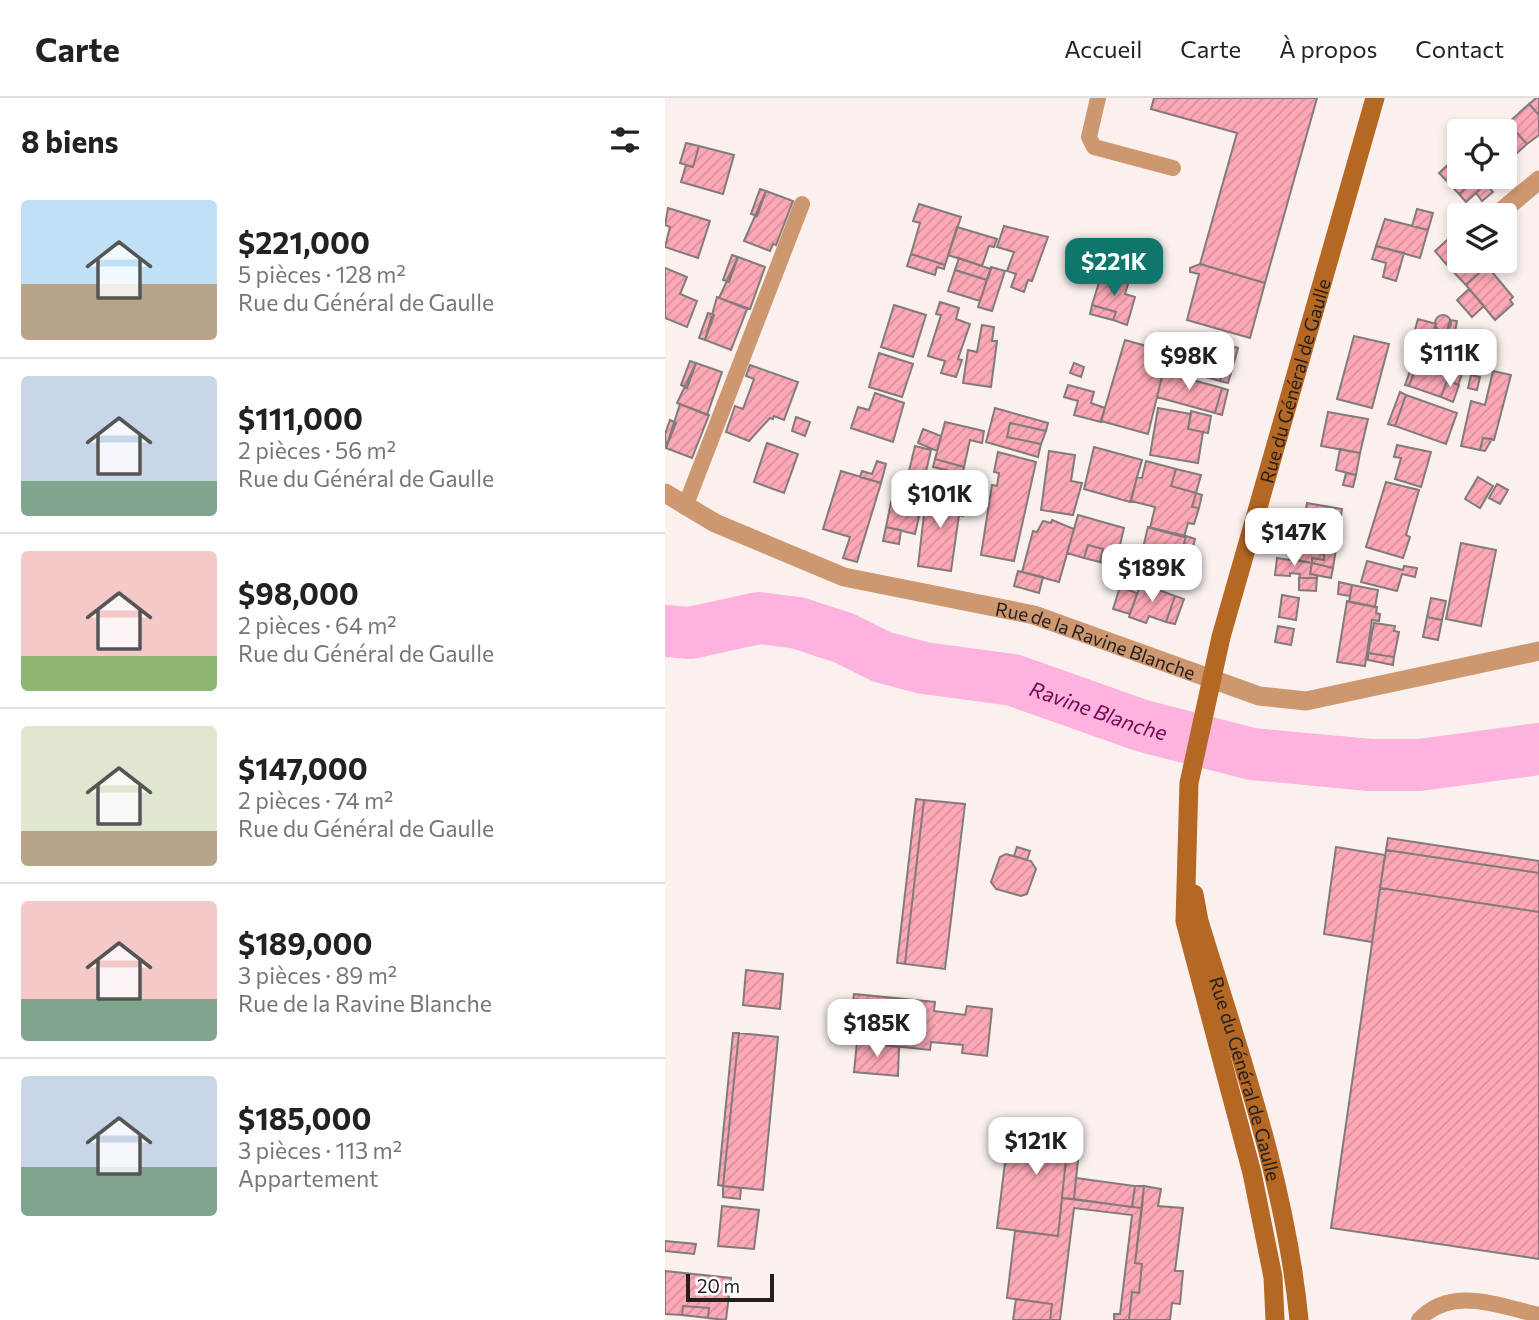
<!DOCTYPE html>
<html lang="fr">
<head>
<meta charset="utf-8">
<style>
  :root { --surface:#fff; --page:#f6f6f6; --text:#222; --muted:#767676; --line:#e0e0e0; --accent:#0f766e }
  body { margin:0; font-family:Commissioner,sans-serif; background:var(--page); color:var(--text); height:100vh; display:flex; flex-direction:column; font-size:26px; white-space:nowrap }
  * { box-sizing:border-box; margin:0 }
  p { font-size:23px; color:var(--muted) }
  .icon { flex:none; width:38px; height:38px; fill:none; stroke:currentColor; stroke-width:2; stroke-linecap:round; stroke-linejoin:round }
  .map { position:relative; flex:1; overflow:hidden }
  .panel { display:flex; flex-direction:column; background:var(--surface); width:665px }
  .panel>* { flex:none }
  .fabs { position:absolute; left:782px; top:21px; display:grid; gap:14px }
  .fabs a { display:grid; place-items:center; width:70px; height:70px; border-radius:7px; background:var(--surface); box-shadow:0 4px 10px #0003; font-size:35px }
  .scale { position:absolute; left:21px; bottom:18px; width:88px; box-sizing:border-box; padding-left:7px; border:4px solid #221f1e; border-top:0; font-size:19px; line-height:24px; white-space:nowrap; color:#221f1e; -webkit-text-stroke:5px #fff; paint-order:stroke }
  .price { position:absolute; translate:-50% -60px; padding:0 16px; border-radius:14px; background:#fff; color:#222; font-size:23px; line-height:46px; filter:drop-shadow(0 2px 4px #0008) }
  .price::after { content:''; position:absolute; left:50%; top:42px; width:21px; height:16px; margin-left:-10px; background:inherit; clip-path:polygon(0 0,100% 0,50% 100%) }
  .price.active { background:var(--accent); color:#fff }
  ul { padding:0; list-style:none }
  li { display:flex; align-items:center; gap:21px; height:175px; padding:0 21px }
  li+li { border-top:2px solid var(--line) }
  li span { display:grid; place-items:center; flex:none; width:196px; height:140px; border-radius:7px; color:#555 }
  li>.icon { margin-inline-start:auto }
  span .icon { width:84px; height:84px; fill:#fffc; stroke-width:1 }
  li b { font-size:30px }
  h2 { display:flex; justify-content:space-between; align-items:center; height:84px; padding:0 21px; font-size:30px }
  header { display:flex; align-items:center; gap:42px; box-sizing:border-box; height:98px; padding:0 35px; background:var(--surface); border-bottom:2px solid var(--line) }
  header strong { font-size:33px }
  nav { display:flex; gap:38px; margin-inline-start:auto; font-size:24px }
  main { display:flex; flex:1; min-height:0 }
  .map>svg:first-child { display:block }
</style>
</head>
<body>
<header>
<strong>Carte</strong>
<nav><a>Accueil</a><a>Carte</a><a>À propos</a><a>Contact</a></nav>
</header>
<main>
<section class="panel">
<h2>8 biens<svg class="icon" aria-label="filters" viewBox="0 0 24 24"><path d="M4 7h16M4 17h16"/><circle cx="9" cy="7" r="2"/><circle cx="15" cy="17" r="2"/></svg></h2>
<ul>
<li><span style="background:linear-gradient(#bfe0f5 60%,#b9a48a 0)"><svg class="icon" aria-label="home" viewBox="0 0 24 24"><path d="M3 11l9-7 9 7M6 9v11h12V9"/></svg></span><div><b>$221,000</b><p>5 pièces · 128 m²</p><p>Rue du Général de Gaulle</p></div></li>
<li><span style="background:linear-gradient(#c9d6e8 75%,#7fa58c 0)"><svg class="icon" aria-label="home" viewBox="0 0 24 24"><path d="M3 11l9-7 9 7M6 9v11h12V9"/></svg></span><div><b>$111,000</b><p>2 pièces · 56 m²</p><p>Rue du Général de Gaulle</p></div></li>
<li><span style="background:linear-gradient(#f6c9c9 75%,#8fb573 0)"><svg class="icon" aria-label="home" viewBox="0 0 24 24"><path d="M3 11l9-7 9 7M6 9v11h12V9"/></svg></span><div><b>$98,000</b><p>2 pièces · 64 m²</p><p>Rue du Général de Gaulle</p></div></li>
<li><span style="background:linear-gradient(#dfe7d0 75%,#b9a48a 0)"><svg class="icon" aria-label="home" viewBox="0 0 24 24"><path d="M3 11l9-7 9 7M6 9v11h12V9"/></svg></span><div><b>$147,000</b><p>2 pièces · 74 m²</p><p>Rue du Général de Gaulle</p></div></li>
<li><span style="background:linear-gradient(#f6c9c9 70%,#7fa58c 0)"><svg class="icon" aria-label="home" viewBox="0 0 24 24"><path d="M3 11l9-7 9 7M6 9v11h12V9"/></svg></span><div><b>$189,000</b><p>3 pièces · 89 m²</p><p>Rue de la Ravine Blanche</p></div></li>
<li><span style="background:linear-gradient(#c9d6e8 65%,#7fa58c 0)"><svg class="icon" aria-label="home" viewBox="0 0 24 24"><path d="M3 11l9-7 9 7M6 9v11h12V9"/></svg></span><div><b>$185,000</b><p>3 pièces · 113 m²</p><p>Appartement</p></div></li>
</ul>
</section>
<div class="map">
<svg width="874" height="1222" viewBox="0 0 874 1222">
  <defs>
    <pattern id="building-hatch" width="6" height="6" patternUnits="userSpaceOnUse" patternTransform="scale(1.75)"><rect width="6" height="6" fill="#fda8b6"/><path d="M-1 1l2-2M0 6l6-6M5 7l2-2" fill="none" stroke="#d9909c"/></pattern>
  </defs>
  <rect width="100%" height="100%" fill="#faf1ef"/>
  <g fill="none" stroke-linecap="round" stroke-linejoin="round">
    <path stroke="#fdb3dd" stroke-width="52" id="s1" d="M0,533L25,535L94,520L133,525L179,540L217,559L259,570L348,582L478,628L587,656L705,667H754L874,651"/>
  </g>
  <path fill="url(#building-hatch)" stroke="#827a7b" stroke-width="2" d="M489,0H652L600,185L535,166L572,35L486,11Z
    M871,0H874V17L864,6Z
    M864,6L874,17V37L862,46L843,25Z
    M843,25L862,46L842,64L840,33H834Z
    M21,45L34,48L28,69L15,65Z
    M34,48L69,57L58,96L16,84L21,67L28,69Z
    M794,56V79H813L794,96L774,75Z
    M840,62L847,76L831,90L825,82L821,86L815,79H840Z
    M813,79L821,86L801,104L794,96Z
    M821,86L828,94L817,103L811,95Z
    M95,91L101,93L92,118L86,116Z
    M101,93L128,103L111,147L108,146L105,153L79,143Z
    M254,106L296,119L280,167L246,156L255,125L248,123Z
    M3,110L45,123L33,160L0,149L5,129L0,127Z
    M752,111L768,115L763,132L747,128Z
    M720,121L763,132L755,160L711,148Z
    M339,128L383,139L367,183L363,182L359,194L346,189L351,176L342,173L349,154L332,149Z
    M292,129L332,141L329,149L324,148L317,168L283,157Z
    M791,134L794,137V154L781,166L770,153Z
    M711,148L739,155L731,183L718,179L721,165L707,161Z
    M436,154L473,164L469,181L432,170Z
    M794,154V163H817L822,168L801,187L781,166Z
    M246,156L280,167L279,171L272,169L270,177L242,168Z
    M67,157L73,159L64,184L58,182Z
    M73,159L100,169L85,211L54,200Z
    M294,160L326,171L322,182L290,172Z
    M535,166L600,185L585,240L522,222L534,176L525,174V170Z
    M822,168L848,199L845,202L848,206L830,222L801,187Z
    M326,169L340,173L327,213L313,209Z
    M0,170L22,179L15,196L32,203L22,229L0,220Z
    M290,172L322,182L315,203L283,193Z
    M437,175L464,183L460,196L470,199L462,227L448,222L451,214L427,207Z
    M804,191L819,208L807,219L792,202Z
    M52,199L82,211L66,252L40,242Z
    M275,204L294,210L291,221L305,226L293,261L297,262L291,279L276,275L280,263L263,258L276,217L271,216Z
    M229,207L261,217L248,259L216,249Z
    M427,207L451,214L448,222L425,216Z
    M43,215L49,217L40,242L34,240Z
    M770 225a8 8 0 1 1 16 0a8 8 0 1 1-16 0Z
    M753,221L771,226L769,231L781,234L774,261L744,253Z
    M785,222L792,223L790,234L782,232Z
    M317,227L329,229L327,243H332L326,289L298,285L303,252L312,254Z
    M530,238L573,250L570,261L562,259L555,283L513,271L520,247L527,250Z
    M689,238L724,246L707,310L672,301Z
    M460,242L503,254L483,336L436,323Z
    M214,255L248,266L237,299L204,289Z
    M562,259L570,261L563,285L555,283Z
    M750,259L754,261L744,288L740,287Z
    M754,261L786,272L776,299L744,288Z
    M25,263L31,265L22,290L16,287Z
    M31,265L57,274L42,317L12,305Z
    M409,265L419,269L416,279L405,275Z
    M85,267L133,284L119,322L109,318L108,321L105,320L84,343L61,334L70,308L78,311L89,281L81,278Z
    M786,272L790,273L786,284L794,287L788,304L776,299Z
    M790,273L797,276L793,287L786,284Z
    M828,273L846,277L829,342L818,340L815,352L796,348L806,303L820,307Z
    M498,274L557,290L550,315L492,299Z
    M806,277L815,279L812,292L803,290Z
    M403,287L429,294L426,305L440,310L436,324L409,317L413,303L399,299Z
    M557,290L563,292L557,317L550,315Z
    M735,294L741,297L730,328L723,326Z
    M210,295L239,305L228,344L186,330L193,309L204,312Z
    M741,297L792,315L781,346L730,328Z
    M15,306L44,317L27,360L1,350Z
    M330,310L383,325L381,333L345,325L342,339L376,346L373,359L321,344Z
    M493,310L526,316L523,331L538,334L533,365L485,357Z
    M526,313L546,318L543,335L523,331Z
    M663,314L703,321L695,355L656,348Z
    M131,319L145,324L140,338L127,333Z
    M5,322L11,325L1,350L0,336Z
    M280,324L319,333L317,345L305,342L299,369L270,361Z
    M345,325L381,333L376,346L342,339Z
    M258,331L276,338L272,353L253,345Z
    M818,340L827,341L820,353L815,352Z
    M102,345L133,356L119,395L89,384Z
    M732,347L766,354L756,389L730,381L736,360L729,359Z
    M250,348L266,352L260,378L244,373Z
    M429,349L477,362L465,404L419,391Z
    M675,351L695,355L691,377L671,372Z
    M384,353L410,357L406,383L417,385L408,417L376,412Z
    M333,354L371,364L349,463L316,457L327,387L332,388L334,375L329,374Z
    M270,361L299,369L297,376L268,369Z
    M212,363L221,366L216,385L195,379L197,373L207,376Z
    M481,363L511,371L506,388L531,395L527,409L534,410L529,426L523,425L519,439L485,430L490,409L466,403L472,379L477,380Z
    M511,371L536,377L531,395L506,388Z
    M176,373L216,385L192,464L178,460L185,439L158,431Z
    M681,375L691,377L688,389L678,387Z
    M813,379L828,388L815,410L800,401Z
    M721,384L754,392L741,437L745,439L738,460L701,449Z
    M832,386L843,392L835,406L824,400Z
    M262,391L301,400L298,418L294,417L286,473L253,468Z
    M531,395L537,397L534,410L527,409Z
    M226,404L256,410L250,436L221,429Z
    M642,405L677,411L668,470L647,465V460L659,462V456L634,452Z
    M634,415L640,416L634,452L628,451Z
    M413,417L459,430L450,468L435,464L438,451L423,447L419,460L402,455Z
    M387,422L409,431L394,484L357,474L368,433L372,434L378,423L386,425Z
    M221,429L236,432L234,446L218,443Z
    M483,429L521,438L511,476L474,466Z
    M521,438L530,441L520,479L511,476Z
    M796,445L831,452L816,528L781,521Z
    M423,447L438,451L435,464L419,460Z
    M634,452L659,456V462L647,460V465L633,462Z
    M612,460L647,465L645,476L652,477V480H634L635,476L625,475V478L610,477Z
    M702,463L738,472L739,468L752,470L750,479L737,476L732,493L696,484Z
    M647,465L668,470L666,480L645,476Z
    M353,473L378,479L374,495L349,488Z
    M634,480H652L651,493L634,492Z
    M674,484L687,487L685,498L673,496Z
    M476,485L510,498L501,524L484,518L481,525L464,519Z
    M687,487L713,492L710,509L684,504Z
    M455,489L472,495L465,516L448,511Z
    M617,497L634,500L631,522L614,519Z
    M510,498L519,501L510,526L501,524Z
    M766,500L781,503L777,522L762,519Z
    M682,503L712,509L711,515L715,516L714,523L707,522L700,568L672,564Z
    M762,519L777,522L773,542L758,539Z
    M709,525L730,528L729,533L734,534L729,559L703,555Z
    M613,528L629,531L626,547L610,544Z
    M703,555L729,559L728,567L703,562Z
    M251,701L259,702L240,866L232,865Z
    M259,702L300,706L280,871L240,866Z
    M723,740L874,763V775L721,752Z
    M352,749L365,753L362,762L349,758Z
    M671,749L720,757L707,844L659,836Z
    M721,752L874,775V814L715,790Z
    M341,756L366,763L371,771L362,796L356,798L331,791L326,784L335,759Z
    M715,790L874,814V1161L666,1130Z
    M81,872L118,876L115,911L78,907Z
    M189,896L270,904L269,913L300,917L302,908L327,911L322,958L297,955L298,947L266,944L265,952L183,943Z
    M68,935H74L58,1088L53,1087Z
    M74,935L113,939L98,1092L58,1088Z
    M192,944L234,949L233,978L189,974Z
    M345,1024L417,1033L413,1062L401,1061L393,1138L332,1130Z
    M401,1061L413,1062L409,1101L397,1100Z
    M411,1080L470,1088L467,1109L409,1101Z
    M58,1088L76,1090L75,1101L58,1099Z
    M470,1088H479L477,1110L467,1109Z
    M479,1088L496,1091L493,1108L518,1110L510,1173H518L515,1206L507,1205L505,1222H464L467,1194L474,1195L477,1166L470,1165Z
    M397,1100L477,1110L470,1165L477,1166L474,1195L467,1194L464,1222H449V1216H455L467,1117L409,1110L395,1222H385L387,1206L342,1200L350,1133L393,1138Z
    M57,1108L94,1112L89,1151L53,1148Z
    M0,1143L31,1146L29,1156L0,1153Z
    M0,1173L66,1180L61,1222L43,1220L44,1210L18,1208L17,1217L0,1216Z
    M351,1201L387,1206L385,1222H348Z
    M18,1208L44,1210L43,1220L17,1217Z"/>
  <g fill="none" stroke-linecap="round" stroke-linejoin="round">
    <path stroke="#cd9770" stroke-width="16" d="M433,0L424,39L429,49L508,70
      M20,409L137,106
      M754,1222C786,1187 834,1208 874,1217"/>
    <g stroke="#cd9770" stroke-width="19">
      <path d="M832,117L874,82"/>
      <path id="s2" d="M0,395L50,425L179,479L369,517L594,598L641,603L874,553"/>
    </g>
    <g stroke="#b56724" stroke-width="19">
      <path id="s3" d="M529,796L534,823C574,954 621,1086 634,1222"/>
      <path id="s4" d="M610,1222L608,1179L587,1075L520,823L524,685L556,539L710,0"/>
    </g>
  </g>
  <g text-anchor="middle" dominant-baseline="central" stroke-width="7" stroke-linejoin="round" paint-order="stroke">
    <g font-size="19" fill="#221f1e" stroke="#fff">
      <text stroke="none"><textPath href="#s4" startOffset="964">Rue du Général de Gaulle</textPath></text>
      <text stroke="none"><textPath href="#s2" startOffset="458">Rue de la Ravine Blanche</textPath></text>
      <text stroke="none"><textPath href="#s3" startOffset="192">Rue du Général de Gaulle</textPath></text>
    </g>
    <g font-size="21" font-style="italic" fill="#750655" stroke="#fff">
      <text stroke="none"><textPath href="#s1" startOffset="450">Ravine Blanche</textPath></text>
    </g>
  </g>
</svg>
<div class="fabs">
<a><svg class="icon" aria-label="locate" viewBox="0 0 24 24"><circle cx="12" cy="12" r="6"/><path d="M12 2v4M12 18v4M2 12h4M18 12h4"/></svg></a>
<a><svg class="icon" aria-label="layers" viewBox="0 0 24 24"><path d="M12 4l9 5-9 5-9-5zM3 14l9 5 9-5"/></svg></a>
</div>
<div class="scale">20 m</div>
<b class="price active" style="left:449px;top:200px">$221K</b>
<b class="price" style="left:785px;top:291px">$111K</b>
<b class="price" style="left:524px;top:294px">$98K</b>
<b class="price" style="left:275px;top:432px">$101K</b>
<b class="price" style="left:629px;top:470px">$147K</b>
<b class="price" style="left:487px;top:506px">$189K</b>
<b class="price" style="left:212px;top:961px">$185K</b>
<b class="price" style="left:371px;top:1079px">$121K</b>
</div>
</main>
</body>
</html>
